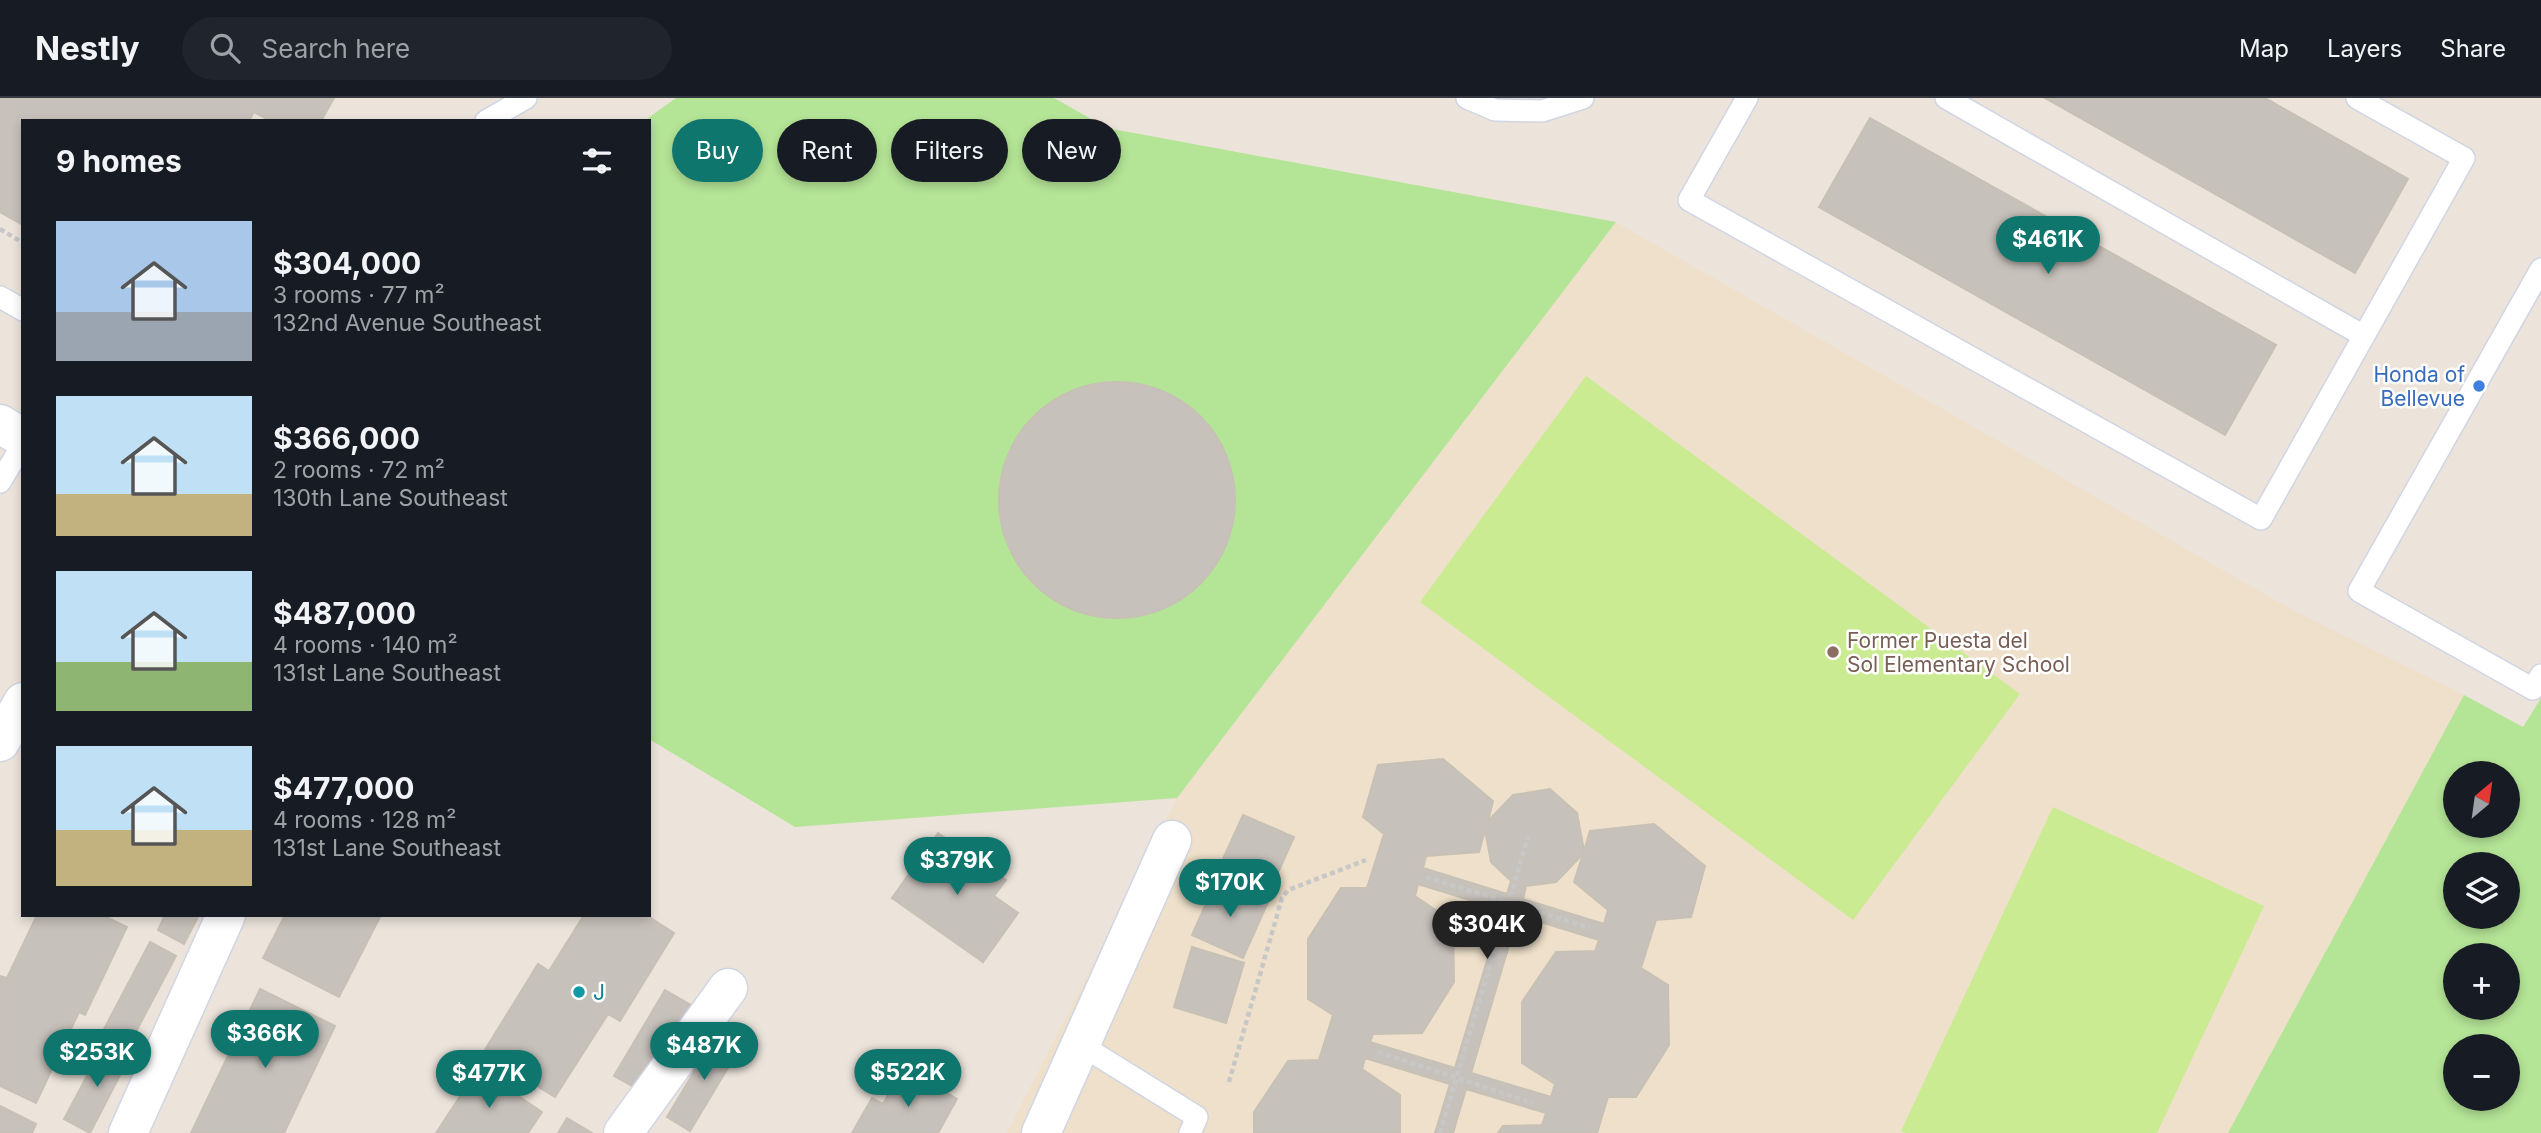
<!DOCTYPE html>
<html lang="en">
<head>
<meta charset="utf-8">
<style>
  :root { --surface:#171b24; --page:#20242c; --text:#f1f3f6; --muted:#9ea1a6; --line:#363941; --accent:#0f766e }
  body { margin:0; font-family:Inter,sans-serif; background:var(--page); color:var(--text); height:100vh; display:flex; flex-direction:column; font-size:26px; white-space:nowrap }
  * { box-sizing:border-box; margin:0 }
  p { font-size:23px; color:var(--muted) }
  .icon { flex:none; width:38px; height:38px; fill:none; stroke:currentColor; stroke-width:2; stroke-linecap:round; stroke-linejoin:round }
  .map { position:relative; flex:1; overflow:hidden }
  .sheet { position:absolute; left:21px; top:21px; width:630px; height:798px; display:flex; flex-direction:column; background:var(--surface); border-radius:0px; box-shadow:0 4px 10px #0003 }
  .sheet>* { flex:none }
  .top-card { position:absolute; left:672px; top:21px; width:665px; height:63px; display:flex; gap:14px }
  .needle { width:46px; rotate:29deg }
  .fabs { position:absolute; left:2443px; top:663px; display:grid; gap:14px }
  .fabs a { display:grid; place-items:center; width:77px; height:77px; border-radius:50%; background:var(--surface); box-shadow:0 4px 10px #0003; font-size:35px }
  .price { position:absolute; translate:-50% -60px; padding:0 16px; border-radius:24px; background:var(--accent); color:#fff; font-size:23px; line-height:46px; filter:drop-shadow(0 2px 4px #0008) }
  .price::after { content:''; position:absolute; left:50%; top:42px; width:21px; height:16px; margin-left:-10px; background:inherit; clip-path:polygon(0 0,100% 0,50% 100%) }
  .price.on { background:#222; color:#fff }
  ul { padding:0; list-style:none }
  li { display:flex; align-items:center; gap:21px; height:175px; padding:0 35px }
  li span { display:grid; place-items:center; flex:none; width:196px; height:140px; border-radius:0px; color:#555 }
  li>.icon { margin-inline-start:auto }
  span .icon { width:84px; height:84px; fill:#fffc; stroke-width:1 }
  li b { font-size:30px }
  h2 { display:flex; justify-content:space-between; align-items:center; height:84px; padding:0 35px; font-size:30px }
  .pill { padding:0 24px; border-radius:32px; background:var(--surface); box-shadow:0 4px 10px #0003; font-size:24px; line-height:63px }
  .pill.on { background:var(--accent); color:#fff }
  header { display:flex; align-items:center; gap:42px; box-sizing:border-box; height:98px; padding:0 35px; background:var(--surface); border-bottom:2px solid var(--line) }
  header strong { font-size:33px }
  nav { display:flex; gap:38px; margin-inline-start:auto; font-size:24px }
  .search { width:490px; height:63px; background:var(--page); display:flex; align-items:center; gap:18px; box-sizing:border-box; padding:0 24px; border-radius:38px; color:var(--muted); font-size:26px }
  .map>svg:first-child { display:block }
</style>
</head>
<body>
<header>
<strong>Nestly</strong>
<div class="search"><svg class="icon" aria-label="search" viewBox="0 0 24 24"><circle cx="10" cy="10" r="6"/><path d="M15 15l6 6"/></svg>Search here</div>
<nav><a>Map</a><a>Layers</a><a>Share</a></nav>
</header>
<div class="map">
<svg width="2541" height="1035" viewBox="0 0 2541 1035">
  <rect width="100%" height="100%" fill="#ece4db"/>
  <path fill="#eee0ca" d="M1616,124L2293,512L2464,597L2228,1035H1007L1177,700Z"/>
  <path fill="#b4e496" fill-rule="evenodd" d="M676,0H1054L1107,30L1616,124L1177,700L795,729L649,641V23H644Z
    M2464,597L2523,629L2541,600V1035H2228ZM2455,676H2508V728H2455ZM2455,766H2508V819H2455ZM2455,858H2508V910H2455ZM2455,948H2508V1001H2455Z"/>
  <path fill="#caeb92" d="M1586,278L2020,596L1853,822L1420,504Z
    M2053,709L2264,808L2157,1035H1906L1901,1033Z"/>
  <path fill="#c7c1bb" stroke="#c7c0b5" stroke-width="2" fill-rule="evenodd" d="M0,0H334L321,23H271L254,14L249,23H23V127L0,114Z
    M2045,0H2265L2408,81L2355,175Z
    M1870,20L2276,247L2225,337L1819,109Z
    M999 402a118 118 0 1 1 236 0a118 118 0 1 1-236 0Z
    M1443,661L1493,703L1488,723L1513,697L1550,691L1577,715L1584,753L1590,733L1654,726L1705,768L1691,819L1656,822L1641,870L1668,887L1669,947L1636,999H1608L1597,1035H1498L1503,1028L1542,1027L1546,1015L1466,991L1453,1035H1435L1450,986L1365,960L1362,971L1400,997V1035H1254V1014L1288,963L1319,962L1333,917L1308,901V841L1341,790H1367L1384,736L1363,719L1378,667ZM1485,732L1491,764L1511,783L1507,796L1423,770L1426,758L1479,754ZM1583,756L1574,784L1608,812L1604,826L1523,801L1526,788L1556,784ZM1418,786L1502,812L1455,970L1370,944L1373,936L1422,935L1454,884L1453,824L1415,798ZM1518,817L1599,842L1595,853L1556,854L1522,904V965L1555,986L1551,999L1471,975Z
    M1243,717L1294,739L1268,797L1217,774Z
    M938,735L1006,782L994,798L1018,815L983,864L892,800Z
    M1217,781L1268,804L1243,860L1192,837Z
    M37,817H102L127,829L85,917L79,914L36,1005L0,988V878L7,880Z
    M165,817H199L184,846L158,832Z
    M285,817H381L339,899L263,860Z
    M584,817H646L674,835L620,923L608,916L555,999L483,955L538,866L549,873Z
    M150,844L176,858L129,947L103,933Z
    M1192,849L1244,865L1226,925L1174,909Z
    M260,891L335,928L284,1035H191Z
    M665,892L691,907L641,993L614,978Z
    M718,934L741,948L690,1033L667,1019Z
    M104,946L129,960L90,1035L64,1021Z
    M903,970L957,1001L938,1035H852L872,1000L883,1006Z
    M478,971L542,1014L528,1035H436Z
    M0,1008L36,1026L32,1035H0Z
    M567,1020L592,1035H558Z"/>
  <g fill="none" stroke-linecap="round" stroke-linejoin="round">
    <g stroke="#d0d5e3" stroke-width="24">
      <path id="service" d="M1467,0L1495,12L1542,13L1583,0
        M1747,0L1689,102L2261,421L2464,60L2357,0
        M1946,0L2364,238
        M486,23L526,0
        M2541,171L2359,493L2533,591L2541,577
        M0,199L23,212
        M0,384L23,346
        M1081,947L1197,1019L1190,1035"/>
    </g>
    <g stroke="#d0d5e3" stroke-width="41">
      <path id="minor" d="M0,326L23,340
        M0,644L23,604
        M128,1035L226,817
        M623,1035L728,890
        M1041,1035L1172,742"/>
    </g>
    <path stroke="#c7c7c7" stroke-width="4.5" stroke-dasharray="5 3.5" stroke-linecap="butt" d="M0,131L23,145
      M1426,779L1590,830
      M1378,954L1533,1005
      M1229,984L1282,800L1288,792L1366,762
      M1440,1035L1528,739"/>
    <use href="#service" stroke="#fff" stroke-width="21"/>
    <use href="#minor" stroke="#fff" stroke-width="38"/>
  </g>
  <circle fill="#3f7fe0" stroke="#fff" stroke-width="2.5" cx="2479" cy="288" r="7"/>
  <circle fill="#8d6e63" stroke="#fff" stroke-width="2.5" cx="1833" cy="554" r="7"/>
  <circle fill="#0f9aa8" stroke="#fff" stroke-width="2.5" cx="579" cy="894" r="7"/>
  <g text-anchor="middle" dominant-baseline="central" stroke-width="5" stroke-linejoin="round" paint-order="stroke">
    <g font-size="21" fill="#366cbe" stroke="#fff" text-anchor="end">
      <text x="2465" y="276">Honda of<tspan x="2465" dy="24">Bellevue</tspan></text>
    </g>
    <g font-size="21" fill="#785e54" stroke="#fff" text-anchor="start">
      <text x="1847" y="542">Former Puesta del<tspan x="1847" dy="24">Sol Elementary School</tspan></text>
    </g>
    <g font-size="21" fill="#0d838f" stroke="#fff" text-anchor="start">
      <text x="593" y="894">J</text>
    </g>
  </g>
</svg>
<div class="fabs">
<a><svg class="needle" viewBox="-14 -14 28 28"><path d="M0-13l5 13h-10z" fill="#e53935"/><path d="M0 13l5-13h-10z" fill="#9ea1a6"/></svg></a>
<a><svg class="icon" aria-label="layers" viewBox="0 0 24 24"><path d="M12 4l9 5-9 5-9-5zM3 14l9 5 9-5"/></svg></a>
<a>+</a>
<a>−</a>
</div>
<b class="price" style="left:2048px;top:178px">$461K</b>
<b class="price" style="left:957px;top:799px">$379K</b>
<b class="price" style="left:1230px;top:821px">$170K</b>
<b class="price on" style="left:1487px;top:863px">$304K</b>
<b class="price" style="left:265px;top:972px">$366K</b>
<b class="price" style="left:704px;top:984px">$487K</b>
<b class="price" style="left:97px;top:991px">$253K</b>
<b class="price" style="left:908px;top:1011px">$522K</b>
<b class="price" style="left:489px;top:1012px">$477K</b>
<div class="top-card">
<a class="pill on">Buy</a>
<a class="pill">Rent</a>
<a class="pill">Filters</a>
<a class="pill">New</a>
</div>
<section class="sheet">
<h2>9 homes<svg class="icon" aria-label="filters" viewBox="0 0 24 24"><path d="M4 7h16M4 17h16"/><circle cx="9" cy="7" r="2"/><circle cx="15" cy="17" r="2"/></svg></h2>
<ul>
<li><span style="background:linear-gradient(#a9c7e8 65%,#9aa5b1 0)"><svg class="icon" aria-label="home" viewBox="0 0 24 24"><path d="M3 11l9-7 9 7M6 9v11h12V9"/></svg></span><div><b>$304,000</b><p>3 rooms · 77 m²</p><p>132nd Avenue Southeast</p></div></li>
<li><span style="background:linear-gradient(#bfe0f5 70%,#c2b280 0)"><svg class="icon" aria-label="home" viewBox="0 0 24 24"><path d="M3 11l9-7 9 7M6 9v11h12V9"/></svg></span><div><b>$366,000</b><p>2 rooms · 72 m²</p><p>130th Lane Southeast</p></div></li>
<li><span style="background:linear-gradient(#bfe0f5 65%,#8fb573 0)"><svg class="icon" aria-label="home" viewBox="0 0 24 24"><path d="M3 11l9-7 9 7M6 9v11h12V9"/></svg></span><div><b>$487,000</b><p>4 rooms · 140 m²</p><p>131st Lane Southeast</p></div></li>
<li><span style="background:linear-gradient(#bfe0f5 60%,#c2b280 0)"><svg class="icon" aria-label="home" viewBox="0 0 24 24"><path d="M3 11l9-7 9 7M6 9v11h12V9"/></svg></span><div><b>$477,000</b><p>4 rooms · 128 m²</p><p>131st Lane Southeast</p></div></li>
</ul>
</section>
</div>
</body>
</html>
